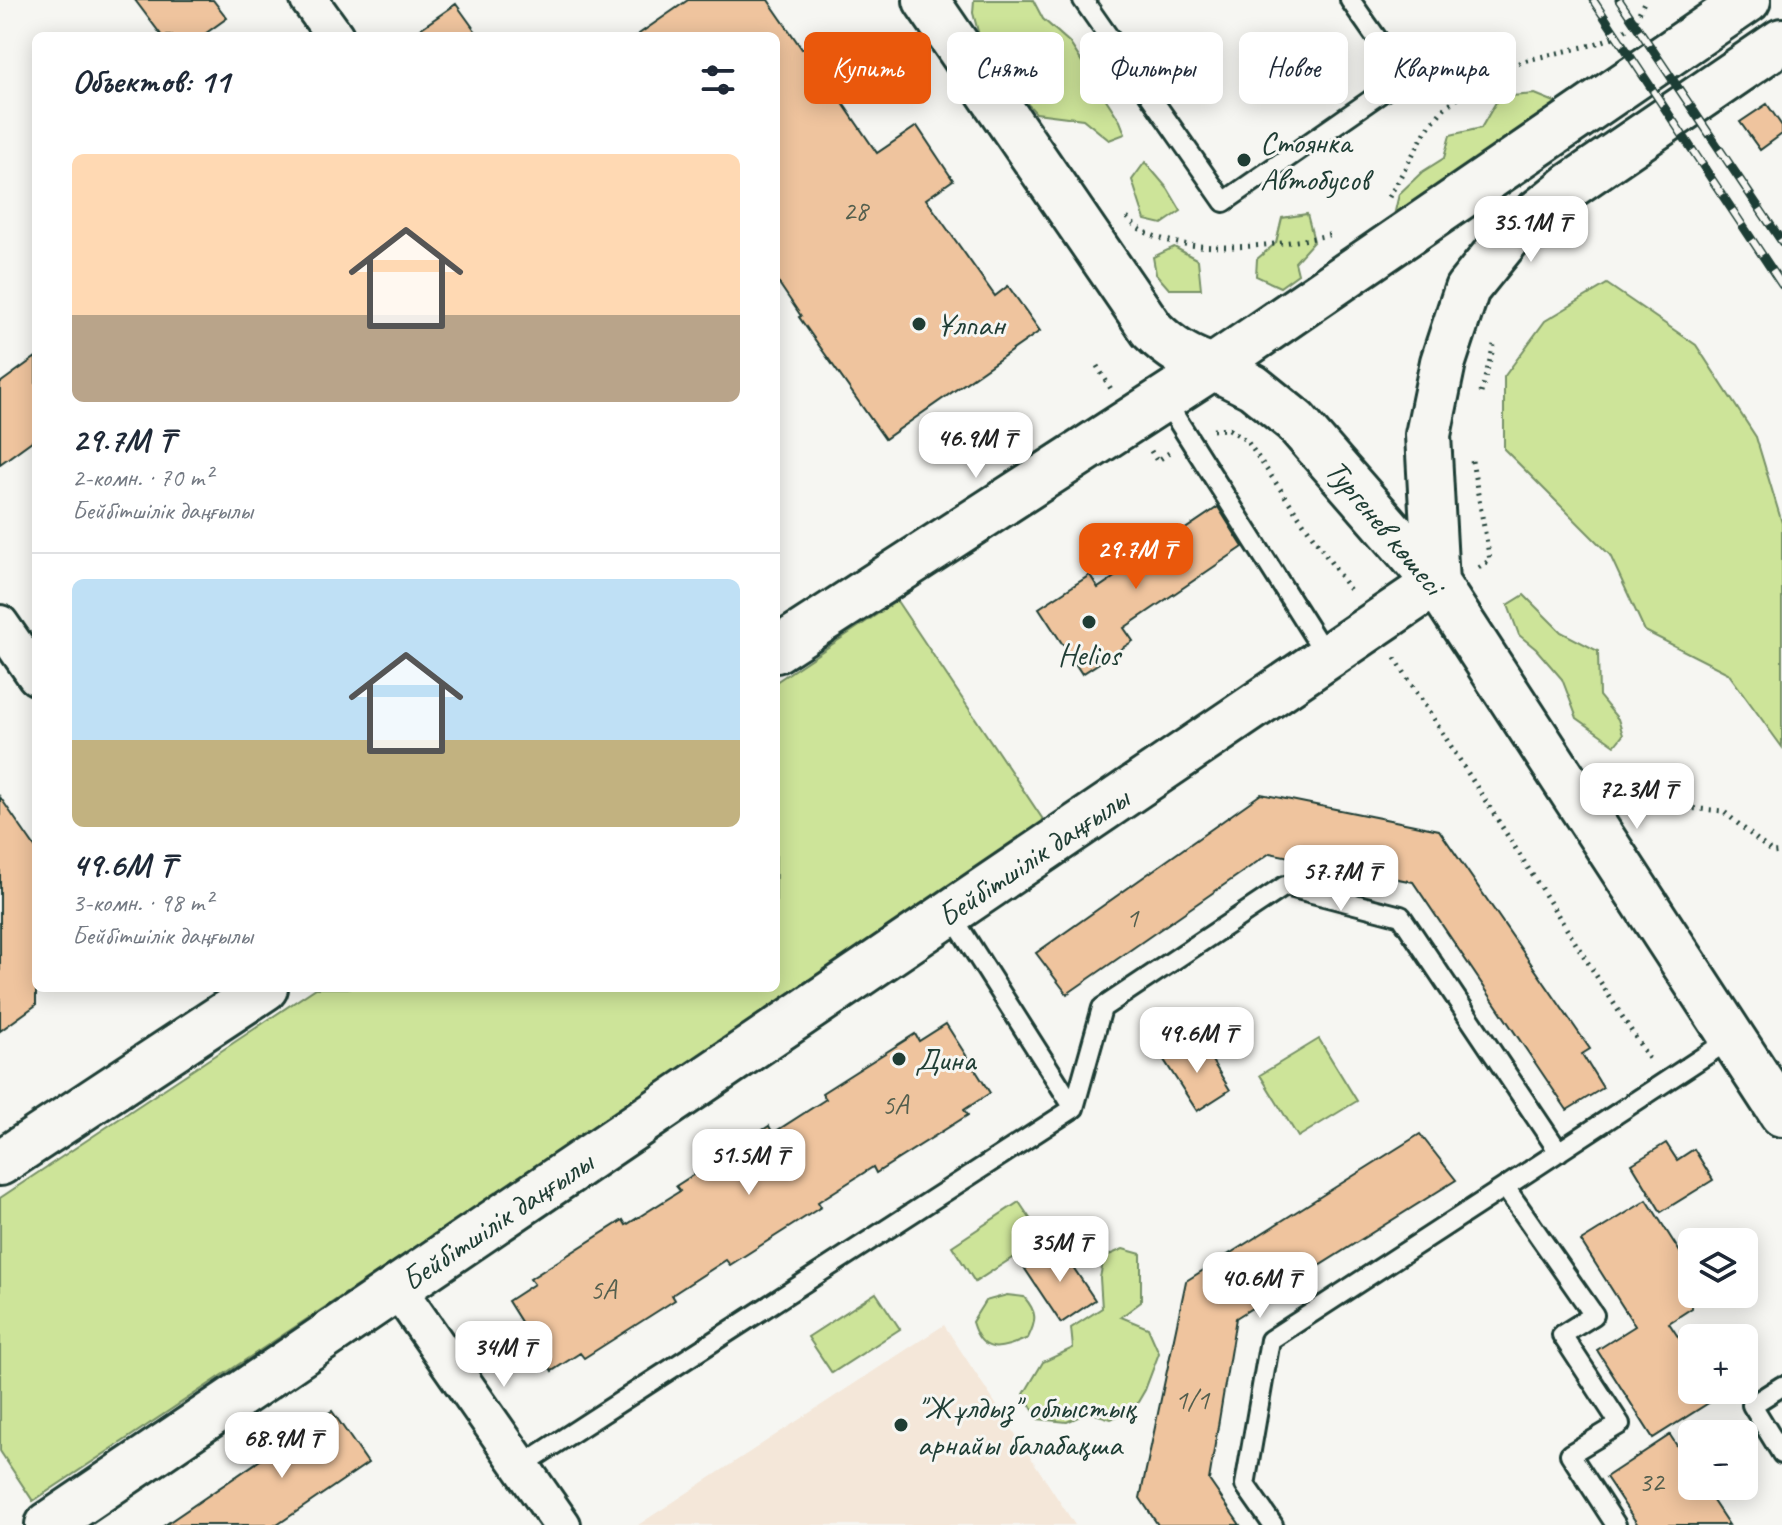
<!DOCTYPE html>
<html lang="ru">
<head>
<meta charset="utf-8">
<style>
  :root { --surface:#fff; --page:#f6f6f7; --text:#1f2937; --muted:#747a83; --line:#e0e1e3; --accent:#ea580c }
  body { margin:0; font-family:Caveat,sans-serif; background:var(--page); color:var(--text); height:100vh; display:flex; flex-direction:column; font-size:30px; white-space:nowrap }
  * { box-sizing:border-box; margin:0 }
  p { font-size:26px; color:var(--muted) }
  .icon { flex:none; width:44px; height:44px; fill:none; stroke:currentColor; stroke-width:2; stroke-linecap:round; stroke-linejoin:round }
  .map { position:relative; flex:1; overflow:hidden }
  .side { position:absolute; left:32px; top:32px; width:748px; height:960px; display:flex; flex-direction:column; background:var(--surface); border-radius:12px; box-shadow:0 4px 20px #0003 }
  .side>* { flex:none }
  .banner { position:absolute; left:804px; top:32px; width:760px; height:72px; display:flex; gap:16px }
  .buttons { position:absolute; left:1678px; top:1228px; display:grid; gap:16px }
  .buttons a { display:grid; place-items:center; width:80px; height:80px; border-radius:12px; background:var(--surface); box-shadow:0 4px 20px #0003; font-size:40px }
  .price { position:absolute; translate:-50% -68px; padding:0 18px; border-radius:16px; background:#fff; color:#222; font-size:26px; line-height:52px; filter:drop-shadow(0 2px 4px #0008) }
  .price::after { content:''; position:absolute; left:50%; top:48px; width:24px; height:18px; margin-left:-12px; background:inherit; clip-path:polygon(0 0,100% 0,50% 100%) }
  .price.selected { background:var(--accent); color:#fff }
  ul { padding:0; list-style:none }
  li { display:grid; align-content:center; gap:16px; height:424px; padding:0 40px }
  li+li { border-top:2px solid var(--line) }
  li span { display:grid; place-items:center; height:248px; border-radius:12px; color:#555 }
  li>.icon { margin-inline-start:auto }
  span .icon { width:144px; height:144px; fill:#fffc; stroke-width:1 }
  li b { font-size:34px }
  h2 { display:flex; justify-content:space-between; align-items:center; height:96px; padding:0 40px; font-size:34px }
  .chip { padding:0 28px; border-radius:12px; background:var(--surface); box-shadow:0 4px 20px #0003; font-size:28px; line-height:72px }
  .chip.selected { background:var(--accent); color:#fff }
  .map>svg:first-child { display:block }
</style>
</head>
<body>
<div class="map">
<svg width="1782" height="1525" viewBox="0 0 1782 1525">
  <rect width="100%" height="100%" fill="#f6f6f2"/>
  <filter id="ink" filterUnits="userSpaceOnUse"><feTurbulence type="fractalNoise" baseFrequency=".0125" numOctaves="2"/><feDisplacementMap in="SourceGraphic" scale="16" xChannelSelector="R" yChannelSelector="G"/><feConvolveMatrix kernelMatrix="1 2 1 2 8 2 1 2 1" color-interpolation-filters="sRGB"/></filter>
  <g filter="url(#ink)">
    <path fill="#f4e7d9" d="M944,1325L1075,1525H638Z"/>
    <path fill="#cde499" stroke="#769066" stroke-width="2" d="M974,0H1033L1043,19L1069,42L1120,121L1125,134L1109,140L1083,119L1036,113L1007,82L980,39L973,13Z
      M1535,94L1567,107L1393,220L1399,194L1422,172L1444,158L1450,135L1481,128L1499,97Z
      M1145,162L1168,189L1181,211L1162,224L1145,220L1132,180Z
      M1307,214L1314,241L1295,262L1298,274L1280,287L1256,276L1257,259L1276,243L1282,218Z
      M1174,247L1198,260L1201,289H1169L1156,274L1153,257Z
      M1607,284L1696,345L1756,437L1782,523V747L1728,673L1645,631L1610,555L1504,449V377L1545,321Z
      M1524,595L1561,632L1598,651L1599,696L1618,719L1623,735L1615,745L1577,718L1562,679L1536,649L1519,635L1508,605Z
      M897,601L1048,827L33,1501L0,1451V1198L316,988H776V682Z
      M1319,1039L1357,1101L1298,1137L1260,1075Z
      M1019,1202L1043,1238L975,1282L952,1246Z
      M1123,1249L1141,1254V1302L1121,1317L1148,1328L1159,1353L1145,1390L1134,1409L1111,1419L1089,1412L1067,1422L1038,1419L1024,1394L1043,1362L1073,1348L1071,1328L1102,1308L1100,1278L1104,1257Z
      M876,1293L900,1329L832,1373L808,1337Z
      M1007,1295L1024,1297C1037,1312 1037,1320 1028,1338C1001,1350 982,1356 972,1322L985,1301Z"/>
    <path fill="#efc49e" stroke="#1f3d34" stroke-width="2" d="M135,0H213L227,18L202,36H162Z
      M688,0H768L802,49L805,48L877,153L917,126L953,180L926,199L995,296L1008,286L1040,331L885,439L799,317L801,316L776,279V36H636Z
      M456,4L479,36H410Z
      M1767,104L1782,126V134L1760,150L1740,122Z
      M36,357V438L0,464V383Z
      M1218,507L1243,547L1124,628L1133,641L1082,674L1039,608L1090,575L1098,588Z
      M1261,794L1439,830L1590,1049L1582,1054L1603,1088L1567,1110L1413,882L1270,853L1067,994L1036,953Z
      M0,797L36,849V1005L0,1031Z
      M946,1024L990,1093L964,1110L968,1115L876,1173L873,1167L818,1202L821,1207L730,1265L726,1260L672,1295L675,1300L584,1358L580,1353L552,1371L508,1301L534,1284L530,1279L623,1220L626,1225L680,1191L676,1186L769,1126L773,1133L826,1099L822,1093L915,1034L919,1041Z
      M1198,1038L1230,1090L1197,1111L1164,1060Z
      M1420,1134L1456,1180L1236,1318L1209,1480L1240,1525H1158L1140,1498L1186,1281Z
      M1666,1143L1677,1160L1694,1149L1713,1180L1661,1212L1632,1164Z
      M1647,1200L1692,1271V1308L1669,1323L1692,1358V1390H1729L1653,1438L1597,1350L1635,1326L1581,1241Z
      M1059,1246L1095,1300L1061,1323L1025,1269Z
      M332,1411L368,1463L277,1525H165Z
      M1670,1435L1692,1469V1486H1703L1729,1525H1638L1606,1477Z"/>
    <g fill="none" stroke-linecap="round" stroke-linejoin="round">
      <g stroke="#1f3d34" stroke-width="24">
        <path id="service" d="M1083,0L1224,202L1404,77L1350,0
          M1164,399L1327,657
          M950,913L1074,1108L1102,1008L1285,886L1401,916L1559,1152
          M1782,1386L1752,1405L1782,1454
          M521,1466L1074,1108
          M1273,1525L1245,1485L1270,1340L1505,1187
          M1616,1525L1570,1454L1620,1424L1562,1335L1594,1315L1505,1187L1732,1038"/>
      </g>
      <g stroke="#1f3d34" stroke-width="42">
        <path id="minor" d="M309,0L335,36
          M0,624L36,676
          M397,1288L562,1525"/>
      </g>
      <g stroke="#1f3d34" stroke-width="50">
        <path id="tertiary" d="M926,0L1152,330C1171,349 1188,359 1213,367"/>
      </g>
      <g stroke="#1f3d34" stroke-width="50">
        <path id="secondary" d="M1213,367L1253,387L1295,421L1436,583L1782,1114
          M1436,583L1428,435L1443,362L1467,289L1513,232L1570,186L1782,41
          M776,650L1213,367L1748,0
          M0,1163L265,988
          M48,1525L1436,583"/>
      </g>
      <path stroke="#1f3d34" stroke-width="5" stroke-dasharray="2 6" stroke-linecap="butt" d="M1389,197L1427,129L1446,106L1494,75L1523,61L1592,45L1617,36L1634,24L1645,0
        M1127,218C1166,262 1281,246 1333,234
        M1097,366L1111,389
        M1481,393L1494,345
        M1213,430L1229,429L1247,441L1352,593
        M1151,451L1157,461L1169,453
        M1472,461L1490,560L1476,570
        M1395,658L1651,1062
        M1631,812L1654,805L1723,811L1773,853L1782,852"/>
      <use href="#service" stroke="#f6f6f2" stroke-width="18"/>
      <use href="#minor" stroke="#f6f6f2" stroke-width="36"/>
      <use href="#tertiary" stroke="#f6f6f2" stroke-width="44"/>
      <use href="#secondary" stroke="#f6f6f2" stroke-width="44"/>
      <g stroke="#1f3d34" stroke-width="9">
        <path id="rail" d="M1593,0L1782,285
          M1619,0L1782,242"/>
      </g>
      <use href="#rail" stroke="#f6f6f2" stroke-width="6" stroke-dasharray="18" stroke-linecap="butt"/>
    </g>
  </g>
  <g fill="#1f3d34" stroke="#f6f6f2" stroke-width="3">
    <circle cx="1244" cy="160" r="8"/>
    <circle cx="919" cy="324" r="8"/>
    <circle cx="1089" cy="622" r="8"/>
    <circle cx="899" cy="1059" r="8"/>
    <circle cx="901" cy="1425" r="8"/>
  </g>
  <g text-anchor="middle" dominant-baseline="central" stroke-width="6" stroke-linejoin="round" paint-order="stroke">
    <g font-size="28" fill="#535f4e">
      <text x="855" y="210">28</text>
      <text x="1132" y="917">1</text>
      <text x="895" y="1104">5А</text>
      <text x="603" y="1289">5А</text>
      <text x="1192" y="1399">1/1</text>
      <text x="1651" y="1481">32</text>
    </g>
    <g font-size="32" fill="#1f3d34" stroke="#f6f6f2" text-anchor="start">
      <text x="1260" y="142">Стоянка<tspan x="1260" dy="37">Автобусов</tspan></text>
      <text x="935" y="324">Ұлпан</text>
      <text x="1089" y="654" text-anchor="middle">Helios</text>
      <text x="915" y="1059">Дина</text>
      <text x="917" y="1407">"Жұлдыз" облыстық<tspan x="917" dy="37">арнайы балабақша</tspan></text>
    </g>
    <g font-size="32" fill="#1f3d34" stroke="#f6f6f2">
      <text transform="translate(1385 527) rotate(50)">Тургенев көшесі</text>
      <text transform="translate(1033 857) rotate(-34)">Бейбітшілік даңғылы</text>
      <text transform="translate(497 1221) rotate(-34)">Бейбітшілік даңғылы</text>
    </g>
  </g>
</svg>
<div class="buttons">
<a><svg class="icon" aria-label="layers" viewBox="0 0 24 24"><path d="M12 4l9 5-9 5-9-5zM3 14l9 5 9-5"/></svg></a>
<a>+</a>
<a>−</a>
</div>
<b class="price" style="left:1531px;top:264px">35.1M ₸</b>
<b class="price" style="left:976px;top:480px">46.9M ₸</b>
<b class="price selected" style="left:1136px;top:591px">29.7M ₸</b>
<b class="price" style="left:1637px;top:831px">72.3M ₸</b>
<b class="price" style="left:1341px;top:913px">57.7M ₸</b>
<b class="price" style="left:1197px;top:1075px">49.6M ₸</b>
<b class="price" style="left:749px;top:1197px">51.5M ₸</b>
<b class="price" style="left:1060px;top:1284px">35M ₸</b>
<b class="price" style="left:1260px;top:1320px">40.6M ₸</b>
<b class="price" style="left:504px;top:1389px">34M ₸</b>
<b class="price" style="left:282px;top:1480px">68.9M ₸</b>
<div class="banner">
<a class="chip selected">Купить</a>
<a class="chip">Снять</a>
<a class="chip">Фильтры</a>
<a class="chip">Новое</a>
<a class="chip">Квартира</a>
</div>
<section class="side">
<h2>Объектов: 11<svg class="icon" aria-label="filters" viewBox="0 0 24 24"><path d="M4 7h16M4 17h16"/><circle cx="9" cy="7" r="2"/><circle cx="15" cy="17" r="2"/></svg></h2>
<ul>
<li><span style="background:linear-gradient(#ffd9b3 65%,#b9a48a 0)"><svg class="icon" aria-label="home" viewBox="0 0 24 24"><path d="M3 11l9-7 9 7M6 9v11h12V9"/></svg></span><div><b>29.7M ₸</b><p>2-комн. · 70 m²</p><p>Бейбітшілік даңғылы</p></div></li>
<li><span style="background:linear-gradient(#bfe0f5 65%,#c2b280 0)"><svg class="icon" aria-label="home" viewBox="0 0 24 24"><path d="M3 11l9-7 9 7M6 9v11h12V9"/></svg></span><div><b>49.6M ₸</b><p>3-комн. · 98 m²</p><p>Бейбітшілік даңғылы</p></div></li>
</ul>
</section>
</div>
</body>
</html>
